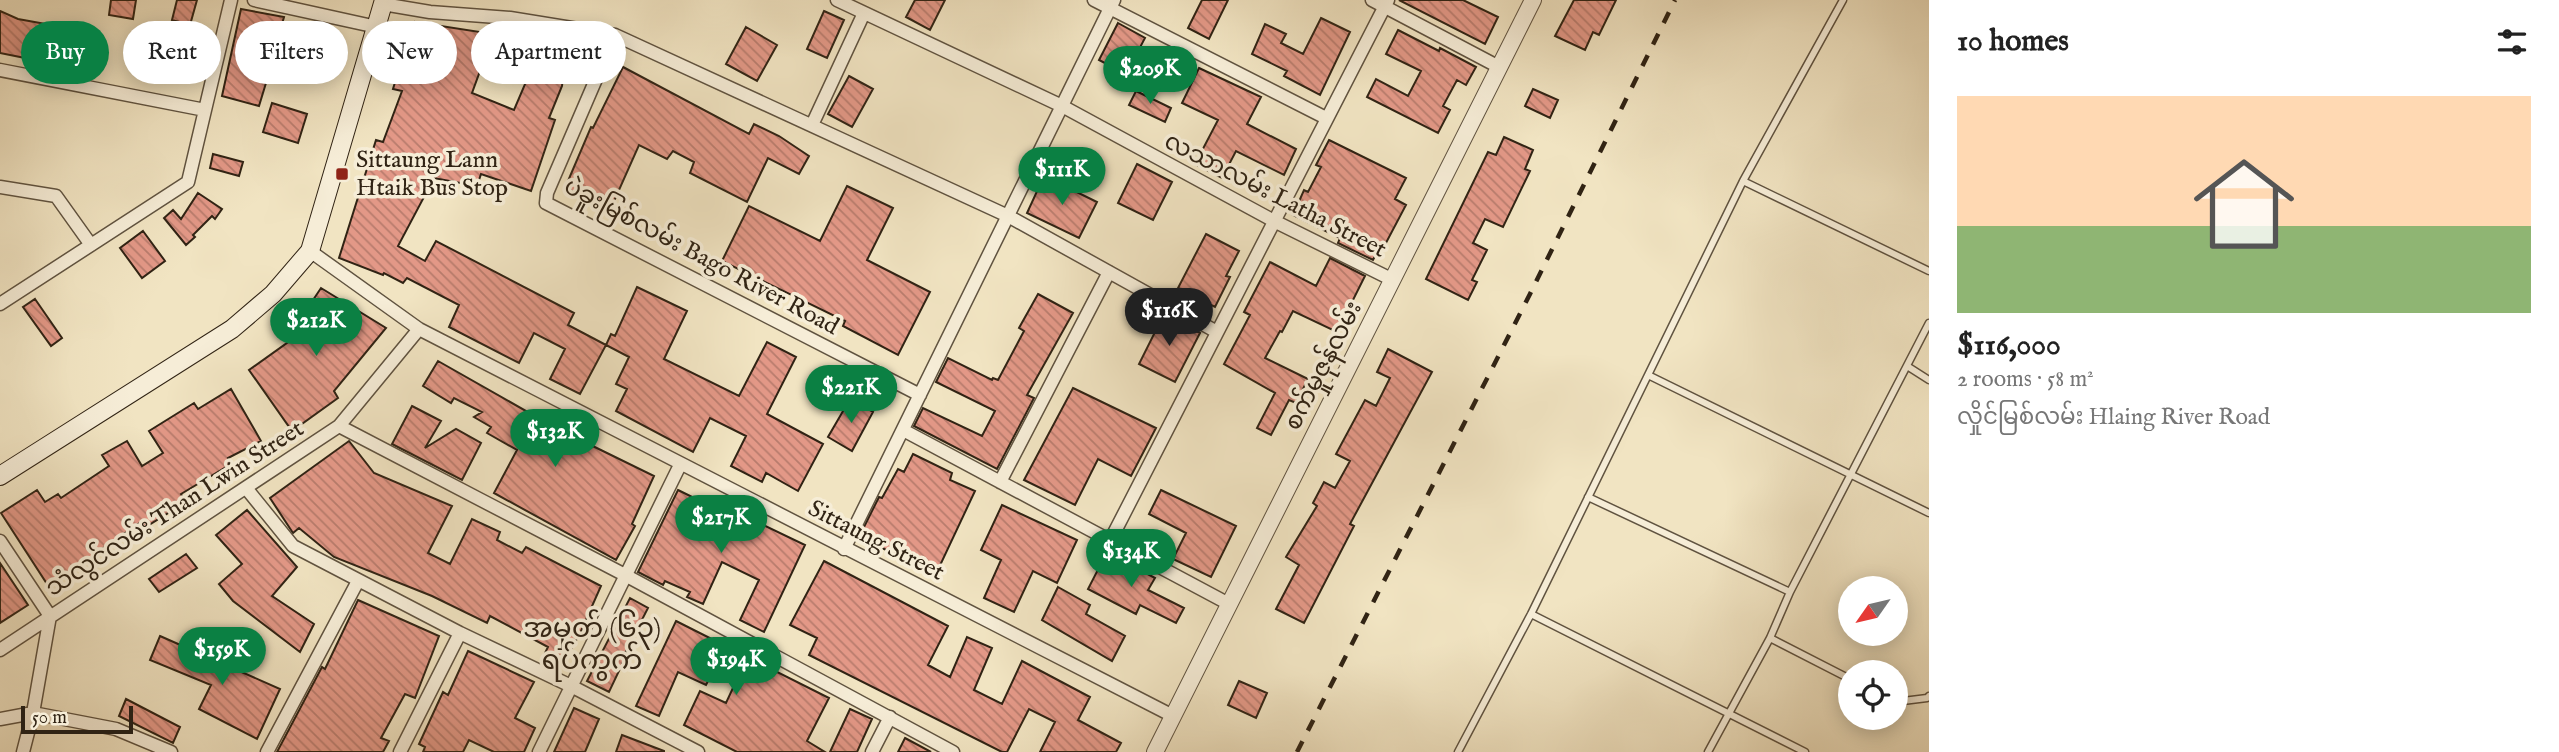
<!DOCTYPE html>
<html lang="en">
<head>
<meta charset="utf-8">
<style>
  :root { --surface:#fff; --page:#f2f2f2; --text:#222; --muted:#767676; --accent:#0b8043 }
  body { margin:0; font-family:"IM FELL English","Noto Sans Myanmar",serif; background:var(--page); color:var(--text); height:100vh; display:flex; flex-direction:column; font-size:26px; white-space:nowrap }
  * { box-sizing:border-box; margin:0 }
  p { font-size:23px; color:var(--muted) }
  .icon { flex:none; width:38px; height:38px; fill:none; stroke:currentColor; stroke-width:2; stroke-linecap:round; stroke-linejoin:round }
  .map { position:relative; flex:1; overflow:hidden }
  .details { display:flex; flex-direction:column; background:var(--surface); width:630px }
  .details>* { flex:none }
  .top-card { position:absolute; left:21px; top:21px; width:665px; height:63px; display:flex; gap:14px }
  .needle { width:46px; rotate:236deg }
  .tools { position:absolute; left:1838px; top:576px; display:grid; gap:14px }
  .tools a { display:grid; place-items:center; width:70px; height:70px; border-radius:50%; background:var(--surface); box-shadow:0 4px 18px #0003; font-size:35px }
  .scale { position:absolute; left:21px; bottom:18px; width:112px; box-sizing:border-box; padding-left:7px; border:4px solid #302314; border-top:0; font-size:19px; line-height:24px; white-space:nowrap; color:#302314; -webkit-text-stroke:5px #f6edd7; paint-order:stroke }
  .price { position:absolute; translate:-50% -60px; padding:0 16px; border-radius:24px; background:var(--accent); color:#fff; font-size:23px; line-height:46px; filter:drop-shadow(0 2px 4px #0008) }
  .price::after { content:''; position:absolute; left:50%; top:42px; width:21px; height:16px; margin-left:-10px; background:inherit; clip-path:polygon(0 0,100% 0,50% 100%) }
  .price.active { background:#222; color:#fff }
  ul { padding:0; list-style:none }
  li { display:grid; align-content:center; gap:14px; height:371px; padding:0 28px }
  li span { display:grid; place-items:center; height:217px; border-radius:0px; color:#555 }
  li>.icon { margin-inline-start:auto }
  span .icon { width:126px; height:126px; fill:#fffc; stroke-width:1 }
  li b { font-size:30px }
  h2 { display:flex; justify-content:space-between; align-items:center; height:84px; padding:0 28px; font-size:30px }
  .pill { padding:0 24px; border-radius:32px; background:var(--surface); box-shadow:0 4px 18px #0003; font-size:24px; line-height:63px }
  .pill.active { background:var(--accent); color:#fff }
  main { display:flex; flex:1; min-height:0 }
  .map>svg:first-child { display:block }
</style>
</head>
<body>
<main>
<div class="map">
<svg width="1929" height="752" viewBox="0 0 1929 752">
  <defs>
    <pattern id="building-back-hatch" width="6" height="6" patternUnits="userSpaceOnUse" patternTransform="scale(1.75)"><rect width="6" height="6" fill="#e39887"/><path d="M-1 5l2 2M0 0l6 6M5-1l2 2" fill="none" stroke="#b87c6d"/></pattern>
  </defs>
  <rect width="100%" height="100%" fill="#f1e4c2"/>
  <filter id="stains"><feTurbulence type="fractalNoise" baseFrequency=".00286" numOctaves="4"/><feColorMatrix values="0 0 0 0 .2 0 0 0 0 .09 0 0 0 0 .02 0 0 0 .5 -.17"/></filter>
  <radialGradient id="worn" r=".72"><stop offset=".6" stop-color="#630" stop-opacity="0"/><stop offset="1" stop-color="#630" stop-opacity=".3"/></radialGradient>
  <path fill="url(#building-back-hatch)" stroke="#302314" stroke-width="2" d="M111,0H136L133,19L109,15Z
    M177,0H197L190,25L172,20Z
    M915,0H945L930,30L906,17Z
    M1202,0H1228L1209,39L1188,28Z
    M1399,0H1463L1498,17L1485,44Z
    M1574,0H1616L1599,35L1593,32L1585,50L1555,36Z
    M241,9L284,17L282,24L330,38L323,64L276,50L259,106L222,96Z
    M0,11L18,19L57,26L50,63L0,53Z
    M824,11L844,20L827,58L807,49Z
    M1321,18L1350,32L1320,95L1284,76L1287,71L1252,54L1265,24L1286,34L1281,43L1303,54Z
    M415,22L493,34L491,53L487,52L472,93L514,110L534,63L536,64V57L565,59L562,86L549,118L555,120L531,191L481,174L477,186L434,178L398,246L425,261L436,241L574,313L568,325L606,345L580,394L550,379L565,349L534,333L519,363L449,327L459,305L407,278L403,283L384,273L383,275L339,258L376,140L383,142L402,91L393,89L405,49L411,51Z
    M1118,23L1145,38L1126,74L1099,60Z
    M746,27L777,45L757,81L726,64Z
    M1398,30L1439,51L1440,48L1476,67L1466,85L1457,80L1443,106L1450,110L1438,133L1367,97L1376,79L1408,96L1421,71L1386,54Z
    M187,49L201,53L196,74L181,70Z
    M623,67L749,134L754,124L779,136L809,156L799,174L768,158L747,202L690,173L694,162L673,151L667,159L639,145L611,208L565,188L591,127L593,128Z
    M1199,68L1261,97L1247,124L1296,149L1284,175L1236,151L1222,178L1195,164L1218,120L1182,103Z
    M849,76L873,89L852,127L828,114Z
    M1533,89L1558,100L1550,118L1525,106Z
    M1136,91L1171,108L1165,122L1129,105Z
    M272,103L307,114L298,143L263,132Z
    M1504,137L1533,150L1525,169L1530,171L1503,227L1485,219L1473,243L1487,250L1472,280L1477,282L1468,300L1426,279L1488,152L1496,155Z
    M1329,140L1406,178L1395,199L1406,205L1378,258L1375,256L1373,260L1338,243L1340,238L1293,215L1304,190L1308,192L1321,167L1316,165Z
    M213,154L243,162L239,176L210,168Z
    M1137,164L1172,182L1153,220L1118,203Z
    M1044,176L1097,202L1079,238L1027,213Z
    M847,186L893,208L867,260L930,292L898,355L843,326L845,321L722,261L749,206L820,241Z
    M198,193L222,209L215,219L212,216L193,235L195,237L186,245L164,218L173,210L181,219Z
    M143,231L165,261L142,278L120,248Z
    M1206,234L1239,251L1226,276L1230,277L1215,307L1178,288Z
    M1330,258L1365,276L1337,332L1293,311L1282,332L1280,331L1265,358L1308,379L1296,403L1289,400L1271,435L1257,428L1275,393L1224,364L1250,315L1244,312L1270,262L1316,286Z
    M637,287L687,311L664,359L739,396L767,342L796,357L767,414L823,444L798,491L766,473L762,482L731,466L746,436L710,418L693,452L616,411L627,389L616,384L629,357L606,345L611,334L615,336Z
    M321,288L386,328L334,391L338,398L292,431L249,370L298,335L293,330Z
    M1038,294L1073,313L1027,395L1034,398L997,469L914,426L923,408L982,436L995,411L936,382L948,358L992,380L993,378L998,380L1024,331L1019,328Z
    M35,299L62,338L51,346L23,307Z
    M1164,314L1200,333L1175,382L1139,364Z
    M1388,349L1432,372L1350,524L1354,526L1304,623L1276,609L1299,565L1286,557L1317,506L1313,503L1324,482L1335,488L1350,461L1336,454L1365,400L1376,406L1390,378L1377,372Z
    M438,361L556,428L654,476L632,524L635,526L616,560L494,493L517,450L487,433L491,427L474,417L482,412L454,398L451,403L423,386Z
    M1073,388L1156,428L1131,476L1098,459L1075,505L1024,480Z
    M231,389L261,441L228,458L231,464L181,494L186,502L144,528L141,522L96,553L98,555L49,587L1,513L37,490L45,502L58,494L61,498L109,466L102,455L127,441L142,466L163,453L149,431L194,403L198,409Z
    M850,399L873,412L852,451L828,437Z
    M412,406L441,421L425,448L456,429L481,443L462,480L392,444Z
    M349,441L374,473L452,506L428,553L450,564L472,519L500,532L497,540L522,553L526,547L601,586L581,631L563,665L544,655L548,647L490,616L487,623L432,596L334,557L299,528L293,533L270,498Z
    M913,454L952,473L950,480L975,491L936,574L859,537L879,497L882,498L898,469L904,472Z
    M678,490L751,526L753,520L805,545L764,632L740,620L759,580L722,562L703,604L687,597L690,592L665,581L663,585L638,572Z
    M1161,490L1236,526L1211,577L1173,559L1186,533L1149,514Z
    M1002,505L1077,540L1057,583L1033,571L1014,612L984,598L1001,560L981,550Z
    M247,510L297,567L272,596L314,624L300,652L233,601L219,584L242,564L216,535Z
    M1107,552L1155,578L1148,590L1184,608L1176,623L1140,605L1136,614L1088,589Z
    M186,554L197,568L159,592L149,579Z
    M824,561L948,626L928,665L950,677L967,637L992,648L974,690L1002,704L1022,661L1090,697L1078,720L1121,743L1116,752H1040L1055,722L1029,709L1007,752H1002L809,655L817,638L790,625Z
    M0,563L28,605L0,623Z
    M1058,587L1090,605L1086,614L1125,636L1112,661L1042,620Z
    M630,598L648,608L625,653L627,654L609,692L587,681Z
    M358,600L439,636L415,698L405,694L381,738L389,741L383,752H277L322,667L325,669Z
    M676,621L829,698L807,741L825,752H737L684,725L700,691L726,703L739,675L717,664L706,685L678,672L659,716L636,706Z
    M160,636L280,689L257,739L199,709L211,685L150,660Z
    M468,651L534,682L515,718L535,728L524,752H494L469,740L463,752H423L425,747L419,744L443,692L448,695Z
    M1239,681L1267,693L1256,718L1228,705Z
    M126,699L180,727L173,743L119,716Z
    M574,708L599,719L585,752H554Z
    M850,709L872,719L857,752H830Z
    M622,735L664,751V752H616Z
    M905,738L931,752H898Z"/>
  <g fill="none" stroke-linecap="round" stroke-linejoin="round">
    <g stroke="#605340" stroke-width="9">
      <path id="service" d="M1743,181L1929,271
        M1907,366L1929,380
        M1648,375L1929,513
        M1588,497L1790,592
        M1531,614L1805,752
        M1770,638L1850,679
        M1895,702L1927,698L1929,696
        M1458,752L1531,614L1743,181L1843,0
        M1708,752L1770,638L1790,592L1929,323"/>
    </g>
    <g stroke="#605340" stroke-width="15">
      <path id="minor" d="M254,0L377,27
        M837,0L1062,106L1274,221L1393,280
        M1094,0L1326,118
        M1372,0L1499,67
        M383,4L430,12L510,18L615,35L1008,216L1217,332
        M615,35L547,193L546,203L920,395
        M0,70L205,110
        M812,125L864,13
        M0,187L56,196L91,245
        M310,251L419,329L1173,716
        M0,304L188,182L231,0
        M419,329L339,426L625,575L953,752
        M903,430L1229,604
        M1000,482L1109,272
        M246,488L293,546L460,633L571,686L698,752
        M0,541L50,616L33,713L23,752
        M1110,541L1388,0
        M844,549L1114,0
        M0,650L339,426
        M0,719L33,713L116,729L171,752
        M267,752L358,581
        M400,752L460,633
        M539,752L680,465
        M872,752L890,717"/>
    </g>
    <g stroke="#605340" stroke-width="18">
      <path id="tertiary" d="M1155,752L1533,0"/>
    </g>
    <g stroke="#302314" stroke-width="20">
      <path id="secondary" d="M0,476L232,329L273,294L310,251L384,0"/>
    </g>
    <use href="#service" stroke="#f6edd7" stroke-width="6"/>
    <use href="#minor" stroke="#f6edd7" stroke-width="12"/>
    <use href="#tertiary" stroke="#f6edd7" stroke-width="16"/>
    <use href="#secondary" stroke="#f6edd7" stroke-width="18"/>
    <path stroke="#302314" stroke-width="4.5" stroke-dasharray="12 12" stroke-linecap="butt" d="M1297,752L1530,294L1675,0"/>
  </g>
  <rect fill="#8f2418" stroke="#f6edd7" stroke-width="2.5" x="335" y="167" width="14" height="14" rx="3.5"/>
  <g text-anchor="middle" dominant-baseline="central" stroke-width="7" stroke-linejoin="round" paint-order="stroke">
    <g font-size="24" fill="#302314" stroke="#f6edd7" text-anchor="start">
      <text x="356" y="160">Sittaung Lann<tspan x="356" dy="28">Htaik Bus Stop</tspan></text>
    </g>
    <g font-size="24" fill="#302314" stroke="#f6edd7">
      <text transform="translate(1275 196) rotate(27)">လသာလမ်း Latha Street</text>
      <text transform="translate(701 257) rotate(28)">ပဲခူးမြစ်လမ်း Bago River Road</text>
      <text transform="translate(1324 366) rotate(-63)">စက်မှုဇုန်လမ်း</text>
      <text transform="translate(175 509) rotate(-33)">သံလွင်လမ်း Than Lwin Street</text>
      <text transform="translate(876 541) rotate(27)">Sittaung Street</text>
    </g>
    <g font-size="28" fill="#302314" stroke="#f6edd7">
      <text x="592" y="629">အမှတ် (၆၃)<tspan x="592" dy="32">ရပ်ကွက်</tspan></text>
    </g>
  </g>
  <rect width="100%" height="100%" filter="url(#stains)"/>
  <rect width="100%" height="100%" fill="url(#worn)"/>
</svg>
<div class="tools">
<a><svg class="needle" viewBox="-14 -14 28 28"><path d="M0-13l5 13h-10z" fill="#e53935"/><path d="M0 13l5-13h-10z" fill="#767676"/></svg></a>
<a><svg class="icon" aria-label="locate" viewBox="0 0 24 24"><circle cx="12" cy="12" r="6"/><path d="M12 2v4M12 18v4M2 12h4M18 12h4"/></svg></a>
</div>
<div class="scale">50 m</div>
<b class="price" style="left:1150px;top:106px">$209K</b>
<b class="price" style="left:1062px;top:207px">$111K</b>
<b class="price active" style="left:1169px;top:348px">$116K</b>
<b class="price" style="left:316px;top:358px">$212K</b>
<b class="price" style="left:851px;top:425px">$221K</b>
<b class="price" style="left:555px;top:469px">$132K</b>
<b class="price" style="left:721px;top:555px">$217K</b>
<b class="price" style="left:1131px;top:589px">$134K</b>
<b class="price" style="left:222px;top:687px">$159K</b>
<b class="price" style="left:736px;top:697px">$194K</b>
<div class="top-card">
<a class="pill active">Buy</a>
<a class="pill">Rent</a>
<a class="pill">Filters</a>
<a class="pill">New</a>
<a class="pill">Apartment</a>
</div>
</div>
<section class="details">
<h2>10 homes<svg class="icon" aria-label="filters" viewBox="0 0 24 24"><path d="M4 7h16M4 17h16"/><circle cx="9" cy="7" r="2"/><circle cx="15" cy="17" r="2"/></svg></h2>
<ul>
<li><span style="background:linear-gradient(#ffd9b3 60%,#8fb573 0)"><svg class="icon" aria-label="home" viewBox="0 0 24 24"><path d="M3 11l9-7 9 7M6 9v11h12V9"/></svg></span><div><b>$116,000</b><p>2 rooms · 58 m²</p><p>လှိုင်မြစ်လမ်း Hlaing River Road</p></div></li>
</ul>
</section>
</main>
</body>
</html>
